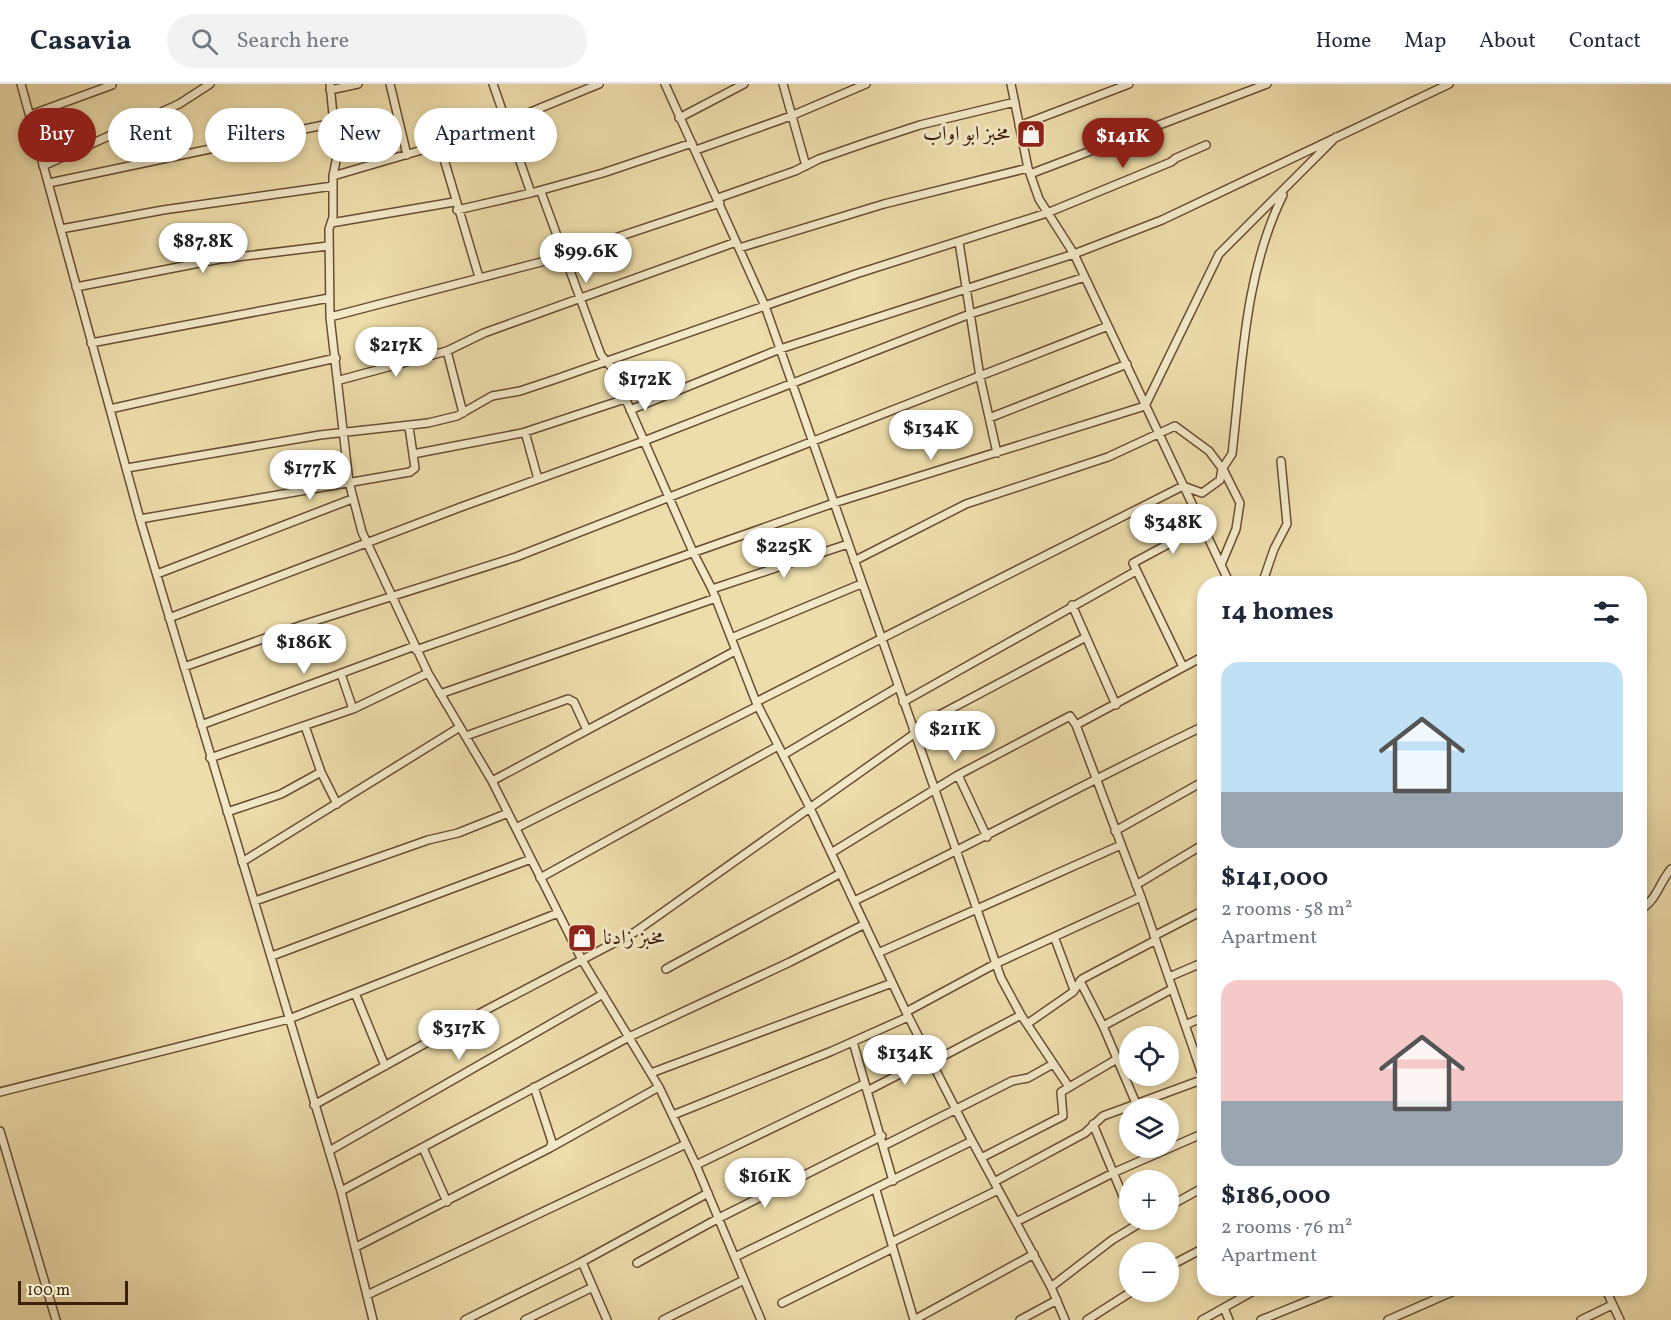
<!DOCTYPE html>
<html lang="en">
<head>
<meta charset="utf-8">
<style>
  :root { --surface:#fff; --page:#f2f2f3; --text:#1f2937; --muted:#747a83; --line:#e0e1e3; --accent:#8f2418 }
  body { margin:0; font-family:Vollkorn,Amiri,serif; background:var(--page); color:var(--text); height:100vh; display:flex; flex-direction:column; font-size:22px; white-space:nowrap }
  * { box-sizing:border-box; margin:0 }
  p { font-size:20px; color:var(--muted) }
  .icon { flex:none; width:33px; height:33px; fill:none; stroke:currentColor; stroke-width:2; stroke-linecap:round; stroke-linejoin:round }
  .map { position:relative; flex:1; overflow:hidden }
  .panel { position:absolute; left:1197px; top:492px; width:450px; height:720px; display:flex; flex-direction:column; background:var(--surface); border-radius:24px; box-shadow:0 3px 9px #0003 }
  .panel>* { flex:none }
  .top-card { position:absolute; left:18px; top:24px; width:570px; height:54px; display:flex; gap:12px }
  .controls { position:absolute; left:1119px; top:942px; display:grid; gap:12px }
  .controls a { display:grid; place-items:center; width:60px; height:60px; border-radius:50%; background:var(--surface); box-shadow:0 3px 9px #0003; font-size:30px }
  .scale { position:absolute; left:18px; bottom:15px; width:110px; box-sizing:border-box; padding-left:6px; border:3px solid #3f1f0d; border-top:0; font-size:16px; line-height:21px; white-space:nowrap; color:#3f1f0d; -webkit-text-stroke:4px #f3e9c8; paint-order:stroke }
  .price { position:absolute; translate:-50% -51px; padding:0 14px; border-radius:21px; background:#fff; color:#222; font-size:20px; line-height:39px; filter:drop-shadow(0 2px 3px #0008) }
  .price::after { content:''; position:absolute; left:50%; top:36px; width:18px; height:14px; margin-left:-9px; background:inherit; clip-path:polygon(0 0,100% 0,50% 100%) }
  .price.selected { background:var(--accent); color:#fff }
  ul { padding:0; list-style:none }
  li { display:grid; align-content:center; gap:12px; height:318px; padding:0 24px }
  li span { display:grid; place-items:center; height:186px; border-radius:18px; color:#555 }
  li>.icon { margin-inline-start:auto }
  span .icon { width:108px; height:108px; fill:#fffc; stroke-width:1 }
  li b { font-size:26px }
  h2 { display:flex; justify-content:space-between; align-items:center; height:72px; padding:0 24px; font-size:26px }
  .tag { padding:0 21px; border-radius:27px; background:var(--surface); box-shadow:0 3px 9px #0003; font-size:21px; line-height:54px }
  .tag.selected { background:var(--accent); color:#fff }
  header { display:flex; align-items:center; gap:36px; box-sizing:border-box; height:84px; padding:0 30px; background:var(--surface); border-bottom:2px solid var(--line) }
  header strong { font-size:28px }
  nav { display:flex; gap:33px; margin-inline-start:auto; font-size:21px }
  .search { width:420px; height:54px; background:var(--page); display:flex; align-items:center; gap:15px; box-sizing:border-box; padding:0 21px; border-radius:33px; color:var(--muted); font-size:22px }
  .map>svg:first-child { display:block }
</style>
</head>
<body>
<header>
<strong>Casavia</strong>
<div class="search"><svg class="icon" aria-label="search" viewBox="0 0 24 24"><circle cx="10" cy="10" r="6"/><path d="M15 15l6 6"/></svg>Search here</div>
<nav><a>Home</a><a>Map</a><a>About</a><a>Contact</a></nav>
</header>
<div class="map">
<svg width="1671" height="1236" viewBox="0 0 1671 1236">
  <rect width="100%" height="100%" fill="#edddab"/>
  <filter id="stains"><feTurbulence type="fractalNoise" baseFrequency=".00333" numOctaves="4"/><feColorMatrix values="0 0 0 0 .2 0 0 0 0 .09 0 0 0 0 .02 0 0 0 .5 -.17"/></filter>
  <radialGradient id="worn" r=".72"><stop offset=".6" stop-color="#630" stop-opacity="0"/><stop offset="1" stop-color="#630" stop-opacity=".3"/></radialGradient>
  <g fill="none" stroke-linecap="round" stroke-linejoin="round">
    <g stroke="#6a4e34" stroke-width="10">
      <path id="street" d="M21,0L140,435L341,1107L373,1236
        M330,0L337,72L333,92V133L329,145L330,233L349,398L362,448L428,589L492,697L582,876L659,1003L696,1081L761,1236
        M390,0L407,71
        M493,0L531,109L603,89L692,59
        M665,0L765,222L1001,894L1021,931L1069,1003
        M783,0L806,82
        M1011,0L1028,84L1039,115L1074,170L1230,500
        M330,6L358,0
        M30,31L112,1
        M679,34L744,0
        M506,38L599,0
        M1019,42L1129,0
        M696,66L791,32L866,0
        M43,82L179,20L210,0
        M1030,90L1267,0
        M333,92L439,61
        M49,99L333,39
        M541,108L601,271L612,284L693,468L712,505L756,618L810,724L906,928L972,1057L1051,1203L1065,1236
        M718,114L795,87L819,75L868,58L920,41L1015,18
        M457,126L531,109
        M331,139L454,118
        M61,145L163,126L333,102
        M959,158L980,293L997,369
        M739,164L884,120L1028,84
        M479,193L438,55L504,32
        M76,203L220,175L328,162
        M330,233L549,176L720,119
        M91,259L329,214
        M447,267L463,329
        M340,296L447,267L484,249L736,158
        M110,325L336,274
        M630,326L780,265L1074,170L1162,136L1449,0
        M989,334L1127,280
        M525,348L538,395
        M413,370L522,349L625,315
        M127,384L320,351L428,339L457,332L492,312L520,307L556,295L856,190L1047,129L1171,78L1176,74L1206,61
        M140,435L410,388L415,384L409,343
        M854,477L966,420L1108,373L1175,342L1209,367L1224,387L1240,419L1236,445L1221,481
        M157,490L352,415
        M1262,500L1274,465L1287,440L1281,377
        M712,505L848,460
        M1072,521L1116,621
        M169,534L461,423L644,357L970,230L1085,193
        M731,554L861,500
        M416,566L834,419L1145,322L1219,170L1336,53
        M184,583L302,541L516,473L1108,242
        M1183,583L1133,479L1202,442
        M341,590L353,625
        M440,610L716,514
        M756,618L1183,402L1202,409L1220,396L1222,385L1232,370C1242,284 1244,190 1283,111
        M903,618L1136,487
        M201,641L415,562
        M1076,641L1204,572
        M305,642L321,688L337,720
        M913,645L1086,553
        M466,652L568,615L574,618L586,644
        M783,671L898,603
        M210,674L353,625L428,589
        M958,691L987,753
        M492,697L735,567
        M227,728L281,710L321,688
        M516,744L758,622
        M1115,747L1204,697
        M831,769L958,691L1070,632L1076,641L1141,813L1204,996
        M242,778L460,643
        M540,794L778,662
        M1136,801L1204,760
        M255,817L428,756L458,749L508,729
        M854,817C972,761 1086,698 1204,642
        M1640,826C1657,816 1659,799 1671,785
        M1154,852L1204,826
        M1055,855L1074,906
        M878,869L1121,761
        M272,872L531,775
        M666,885L841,789
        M1169,893L1204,878
        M1080,897L1103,942L1138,1024
        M355,909L385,982
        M906,928L995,880L1141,813
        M1027,940L1073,908L1082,895L1156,856
        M1185,941L1204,933
        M1103,942L1172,905
        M853,958L893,1097
        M932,978L1021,931
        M651,989L892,899
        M867,1007L931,974
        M0,1008L289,935L558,829
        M314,1021L484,927L635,848L914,650
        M673,1031L832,967L908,933
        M1093,1040L1130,1129
        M0,1047L56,1236
        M885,1061L1012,997L1028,994L1053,980
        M423,1064L447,1118
        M550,1064L659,1003
        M329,1067L603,910
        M981,1074L1063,1032L1061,1008L1117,975
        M696,1081L864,1000
        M994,1098L1085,1049L1103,1032L1204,995
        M876,1106L914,1236
        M341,1107L629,953L790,878L865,840
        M1168,1123L1204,1103
        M1016,1138L1115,1088L1204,1049
        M892,1158L998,1106
        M356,1163L550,1064L552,1058L534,1003
        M735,1173L972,1057
        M582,1178L607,1236
        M637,1179L719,1134L882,1052
        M1168,1183L1204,1164
        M1051,1203L1112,1156L1145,1136
        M1605,1204L1620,1236
        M367,1211L686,1060
        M782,1219L893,1164
        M1224,1224L1229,1236
        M465,1236L578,1180L708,1109
        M525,1236L593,1203
        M663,1236L744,1196
        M914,1236L1034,1170
        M1020,1236L1057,1216
        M1087,1236L1131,1208
        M1202,1236L1259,1204
        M1261,1236L1340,1204
        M1388,1236L1461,1204
        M1581,1236L1612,1221"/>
    </g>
    <use href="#street" stroke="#f3e9c8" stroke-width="7"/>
  </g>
  <defs>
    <g id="shop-square" transform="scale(1.5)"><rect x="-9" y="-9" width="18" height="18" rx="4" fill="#8f2418" stroke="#f3e9c8"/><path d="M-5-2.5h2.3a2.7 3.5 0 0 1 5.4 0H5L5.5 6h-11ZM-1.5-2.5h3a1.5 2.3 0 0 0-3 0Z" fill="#fff"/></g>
  </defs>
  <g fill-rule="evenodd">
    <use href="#shop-square" x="1031" y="50"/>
    <use href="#shop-square" x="582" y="854"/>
  </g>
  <g text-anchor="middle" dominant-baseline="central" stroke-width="6" stroke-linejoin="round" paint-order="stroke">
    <g font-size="21" fill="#3f1f0d" stroke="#f3e9c8" text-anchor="end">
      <text x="1010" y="50">مخبز ابو اواب</text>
      <text x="603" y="854" text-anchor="start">مخبز زادنا</text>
    </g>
  </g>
  <rect width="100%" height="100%" filter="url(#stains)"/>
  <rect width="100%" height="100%" fill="url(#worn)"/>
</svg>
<div class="controls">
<a><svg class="icon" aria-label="locate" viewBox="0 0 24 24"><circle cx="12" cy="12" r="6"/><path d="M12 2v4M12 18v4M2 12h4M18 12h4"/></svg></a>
<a><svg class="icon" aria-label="layers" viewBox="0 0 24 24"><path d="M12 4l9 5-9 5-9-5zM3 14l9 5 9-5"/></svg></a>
<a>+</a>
<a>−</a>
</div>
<div class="scale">100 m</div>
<b class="price selected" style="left:1123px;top:85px">$141K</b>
<b class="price" style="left:203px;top:190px">$87.8K</b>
<b class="price" style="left:586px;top:200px">$99.6K</b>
<b class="price" style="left:396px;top:294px">$217K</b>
<b class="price" style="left:645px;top:328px">$172K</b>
<b class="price" style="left:931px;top:377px">$134K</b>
<b class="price" style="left:310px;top:417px">$177K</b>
<b class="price" style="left:1173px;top:471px">$348K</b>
<b class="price" style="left:784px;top:495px">$225K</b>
<b class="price" style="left:304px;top:591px">$186K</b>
<b class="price" style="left:955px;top:678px">$211K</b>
<b class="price" style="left:459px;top:977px">$317K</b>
<b class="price" style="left:905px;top:1002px">$134K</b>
<b class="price" style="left:765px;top:1125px">$161K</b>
<div class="top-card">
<a class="tag selected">Buy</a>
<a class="tag">Rent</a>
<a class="tag">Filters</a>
<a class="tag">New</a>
<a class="tag">Apartment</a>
</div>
<section class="panel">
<h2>14 homes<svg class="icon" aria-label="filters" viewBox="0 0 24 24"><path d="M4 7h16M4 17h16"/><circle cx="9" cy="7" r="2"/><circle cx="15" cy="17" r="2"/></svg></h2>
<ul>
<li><span style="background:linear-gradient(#bfe0f5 70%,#9aa5b1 0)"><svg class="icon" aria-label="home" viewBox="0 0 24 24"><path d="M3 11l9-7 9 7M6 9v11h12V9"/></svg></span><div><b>$141,000</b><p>2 rooms · 58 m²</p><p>Apartment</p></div></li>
<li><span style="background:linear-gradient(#f6c9c9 65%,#9aa5b1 0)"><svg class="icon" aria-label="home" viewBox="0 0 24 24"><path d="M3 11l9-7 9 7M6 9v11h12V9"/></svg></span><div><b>$186,000</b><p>2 rooms · 76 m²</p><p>Apartment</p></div></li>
</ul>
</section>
</div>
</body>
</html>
